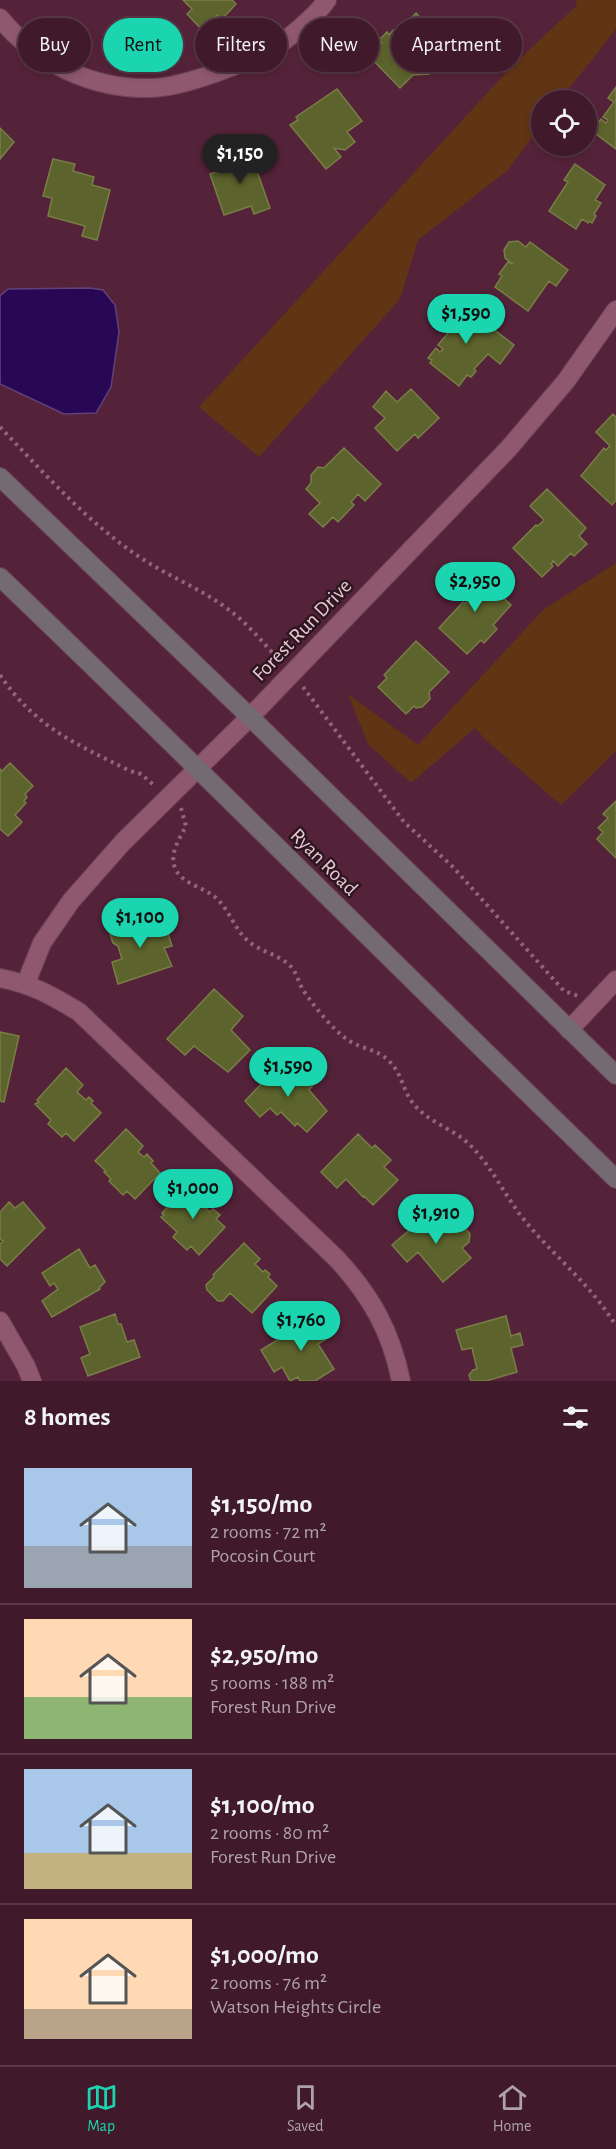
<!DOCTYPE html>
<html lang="en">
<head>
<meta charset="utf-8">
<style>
  :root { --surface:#401a2b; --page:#472333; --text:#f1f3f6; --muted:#aea1a9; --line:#593847; --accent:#1bd5b1 }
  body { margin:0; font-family:"Alegreya Sans",sans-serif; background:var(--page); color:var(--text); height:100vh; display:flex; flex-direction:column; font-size:22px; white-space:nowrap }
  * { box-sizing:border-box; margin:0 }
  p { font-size:20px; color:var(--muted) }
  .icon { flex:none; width:33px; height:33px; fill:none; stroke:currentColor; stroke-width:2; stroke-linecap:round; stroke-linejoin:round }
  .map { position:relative; height:1381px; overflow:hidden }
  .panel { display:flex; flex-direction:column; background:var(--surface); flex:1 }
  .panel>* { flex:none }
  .top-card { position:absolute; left:18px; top:18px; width:580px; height:54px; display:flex; gap:12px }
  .buttons { position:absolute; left:531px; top:90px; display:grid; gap:12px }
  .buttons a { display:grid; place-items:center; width:66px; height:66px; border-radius:50%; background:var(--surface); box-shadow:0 3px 9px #0003,0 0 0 2px var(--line); font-size:30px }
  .price { position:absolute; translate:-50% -51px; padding:0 14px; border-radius:21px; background:var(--accent); color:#111; font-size:20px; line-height:39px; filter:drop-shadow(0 2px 3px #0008) }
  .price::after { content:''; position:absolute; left:50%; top:36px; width:18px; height:14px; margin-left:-9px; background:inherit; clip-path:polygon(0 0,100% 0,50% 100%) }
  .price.on { background:#222; color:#fff }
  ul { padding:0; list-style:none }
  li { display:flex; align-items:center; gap:18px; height:150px; padding:0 24px }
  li+li { border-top:2px solid var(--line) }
  li span { display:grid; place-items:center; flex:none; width:168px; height:120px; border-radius:0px; color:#555 }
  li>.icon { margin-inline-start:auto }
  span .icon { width:72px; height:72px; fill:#fffc; stroke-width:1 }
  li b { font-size:26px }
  h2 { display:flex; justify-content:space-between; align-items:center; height:72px; padding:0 24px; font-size:26px }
  .pill { padding:0 21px; border-radius:27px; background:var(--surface); box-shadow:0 3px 9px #0003,0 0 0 2px var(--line); font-size:21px; line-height:54px }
  .pill.on { background:var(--accent); color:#111 }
  .tab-bar { display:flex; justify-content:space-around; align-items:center; height:84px; border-top:2px solid var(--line); background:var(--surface); font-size:16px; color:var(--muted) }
  .tab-bar a { display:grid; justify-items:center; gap:3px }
  .tab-bar .on { color:var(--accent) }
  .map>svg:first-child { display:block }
</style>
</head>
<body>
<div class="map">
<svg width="616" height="1381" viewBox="0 0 616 1381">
  <rect width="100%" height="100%" fill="#552339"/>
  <path fill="#603514" d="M577,0H616V29L560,100H542L541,125L508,170L418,240L400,299L259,457L199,407L512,66L576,6Z
    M616,563V751L561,805L485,739L475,728L411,783L368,744L348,694L418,745L543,610Z"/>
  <path fill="#280754" stroke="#62417a" stroke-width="1.5" d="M90,288L103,290L115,305L119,332L111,387L96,413L64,414L0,384V296L8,289Z"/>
  <path fill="#5d632c" stroke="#787e46" stroke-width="1.5" d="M183,0H232L236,4L221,20L217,15L202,30L187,14L192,9Z
    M416,13L443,42L429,55L439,65L429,74L413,75L400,88L369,56L382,43L379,40L387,32L389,35L393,30L396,33Z
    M616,87V149L596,134L597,132L593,130L601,119L606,123L608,120L603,117L614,102L608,98Z
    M337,89L362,121L347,132L355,142L345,150L334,148L341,157L326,169L290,125L298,120L296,117Z
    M0,128L14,142L0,159Z
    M248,145L270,208L254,214L251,206L224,215L210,174L235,166L229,152Z
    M53,159L75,164L73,171L94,177L92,185L110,190L97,240L82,236L85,226L48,216L52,198L43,196Z
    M575,164L605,185L595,200L601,203L594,214L596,216L592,223L589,221L588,223L582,219L576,229L549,211L568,182L564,180Z
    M518,241L526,247L530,242L568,270L556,286L549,281L528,311L495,287L502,276L499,274L508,262L513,264L505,258L504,250L509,242Z
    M448,304L466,318L470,311L514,345L500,364L488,354L474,369L476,371L471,377L467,375L459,386L430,363L432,360L428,358L436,348L440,352L443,349L438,345L449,332L435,321Z
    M411,389L439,418L418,438L415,434L397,451L375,428L385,418L373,407L386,391L397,402Z
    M613,414L616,417V500L612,505L581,476L604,448L606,450L610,446L596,432Z
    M344,448L381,484L365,501L358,494L351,502L354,505L338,522L333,517L323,527L309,514L320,503L306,489L311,483V475L318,467L324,468Z
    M547,489L586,528L579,536L587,544L574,556L571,553L558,566L553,561L551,564L553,566L542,577L513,548L536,525L538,526L544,520L530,506Z
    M471,567L511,605L493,625L497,629L484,643L481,640L467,654L439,628L463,602L465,604L470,598L455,584Z
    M416,641L449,672L429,692L430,699L422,707L416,708L414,706L406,714L378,687L387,678L384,675Z
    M10,763L33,786L25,794L27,797L24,801L26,803L15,815L22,822L8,836L0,829V769L2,771Z
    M616,801V858L597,839L603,832L598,828L608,818L603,814Z
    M152,915L158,932L166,927L172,946L164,948L172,966L118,984L112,962L122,959L118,946L113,943L110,934L114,930L121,931L120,926Z
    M214,989L243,1016L231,1030L250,1050L228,1072L194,1046L185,1055L167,1039Z
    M0,1032L19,1036L4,1102L0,1101Z
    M283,1061L300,1076L303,1073L314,1084L309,1090L327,1111L307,1132L297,1123L295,1126L281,1112L277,1115L270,1108L260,1117L245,1101Z
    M66,1068L83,1085L77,1092L86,1100L89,1097L93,1101L91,1103L101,1113L74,1141L66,1133L62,1137L48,1124L51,1120L35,1104L39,1102L37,1100Z
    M126,1129L143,1146L138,1152L144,1157L147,1154L153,1161L151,1163L160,1173L135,1199L127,1191L123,1195L109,1181L111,1179L104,1172L106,1171L95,1161Z
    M358,1134L372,1148L375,1145L391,1160L384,1167L398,1180L373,1205L364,1196L363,1197L346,1179L337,1188L321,1172Z
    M191,1182L208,1199L202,1205L210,1212L213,1209L220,1215L216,1219L225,1227L199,1255L191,1246L187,1250L173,1237L177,1232L161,1217L164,1215L162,1213Z
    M9,1202L15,1208L23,1202L45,1228L7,1266L0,1259V1244L3,1241L0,1239V1212Z
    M435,1208L450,1225L446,1229L450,1234L457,1228L464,1227L470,1234L469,1242L462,1248L471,1258L443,1282L418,1252L407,1262L392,1245Z
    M244,1243L260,1259L255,1264L263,1272L265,1270L270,1274L268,1277L277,1286L252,1313L230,1293L223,1301H218L207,1290L206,1285L214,1277L213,1275Z
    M79,1249L90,1268L95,1265L105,1282L99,1288L100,1289L52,1317L42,1301L58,1289L54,1283L50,1286L42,1273Z
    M115,1314L118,1324H121L127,1342L134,1340L140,1357L88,1376L81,1358L90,1354L80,1327Z
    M318,1315L331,1336L318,1344L334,1369L315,1381H300L298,1377L290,1381L282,1367L274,1372L261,1350Z
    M506,1316L511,1336L520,1333L523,1345L511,1348L517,1372L486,1381H471L469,1375L473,1370L477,1369L472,1348L462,1350L456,1330Z"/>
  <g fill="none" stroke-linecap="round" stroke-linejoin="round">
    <g stroke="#6d4256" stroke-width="20">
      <path id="minor" d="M0,18C37,63 93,90 152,88C180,87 217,73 244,62C252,58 261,55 269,51C285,42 317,15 327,0
        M0,978C32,984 51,995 79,1012L337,1259C371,1296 391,1331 401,1381
        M26,983L42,943L71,901L123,842L250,717L509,448L566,381L616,310
        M569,1030L616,980
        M0,1321L26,1366L32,1381"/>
    </g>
    <g stroke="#6d4256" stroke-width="20">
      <path id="secondary" d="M0,477L250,717L616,1075
        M0,577C207,775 409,979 616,1179"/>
    </g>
    <path stroke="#916678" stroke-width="4" stroke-dasharray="3 4.5" stroke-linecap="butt" d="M0,427C44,473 88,523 141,558C168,576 199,588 225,607C246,621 263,643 281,662
      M0,675C36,728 75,743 130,771L141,774L155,786
      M303,687L404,822L452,866L564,991L578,996
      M181,808L186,826C180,838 169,853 175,868C182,884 203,887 215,897C229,909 234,928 247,940C261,953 281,954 293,969C297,975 299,983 303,990C313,1005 333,1030 348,1040C361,1049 377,1049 388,1060C403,1074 402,1090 413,1103C426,1121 451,1128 468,1143C490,1164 503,1192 521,1216C551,1254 591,1284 616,1326"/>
    <use href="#minor" stroke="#8f586e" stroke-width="18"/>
    <use href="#secondary" stroke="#736a72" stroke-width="18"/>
  </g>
  <g text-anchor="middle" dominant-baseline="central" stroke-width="5" stroke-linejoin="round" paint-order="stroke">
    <g font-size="21" fill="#e8c8d3" stroke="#2d161f">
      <text transform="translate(302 630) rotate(-46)">Forest Run Drive</text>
      <text transform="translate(324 862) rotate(45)">Ryan Road</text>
    </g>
  </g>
</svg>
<div class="buttons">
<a><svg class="icon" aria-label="locate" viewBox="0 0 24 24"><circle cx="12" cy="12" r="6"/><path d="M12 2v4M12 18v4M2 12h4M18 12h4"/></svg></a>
</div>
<b class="price on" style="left:240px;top:185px">$1,150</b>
<b class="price" style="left:466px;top:345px">$1,590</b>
<b class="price" style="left:475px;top:613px">$2,950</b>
<b class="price" style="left:140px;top:949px">$1,100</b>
<b class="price" style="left:288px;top:1098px">$1,590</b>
<b class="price" style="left:193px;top:1220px">$1,000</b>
<b class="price" style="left:436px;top:1245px">$1,910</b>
<b class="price" style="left:301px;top:1352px">$1,760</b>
<div class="top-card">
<a class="pill">Buy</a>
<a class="pill on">Rent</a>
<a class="pill">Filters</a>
<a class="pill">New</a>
<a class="pill">Apartment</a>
</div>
</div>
<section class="panel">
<h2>8 homes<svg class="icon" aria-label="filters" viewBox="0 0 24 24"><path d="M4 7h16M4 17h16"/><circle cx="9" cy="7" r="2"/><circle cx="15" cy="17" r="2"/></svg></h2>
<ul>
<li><span style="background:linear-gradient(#a9c7e8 65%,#9aa5b1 0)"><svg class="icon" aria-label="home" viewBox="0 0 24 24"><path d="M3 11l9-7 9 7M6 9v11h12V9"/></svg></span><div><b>$1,150/mo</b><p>2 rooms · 72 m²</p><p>Pocosin Court</p></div></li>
<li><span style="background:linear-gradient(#ffd9b3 65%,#8fb573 0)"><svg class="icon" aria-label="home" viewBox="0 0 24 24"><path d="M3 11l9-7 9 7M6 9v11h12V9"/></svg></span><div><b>$2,950/mo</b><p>5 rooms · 188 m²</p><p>Forest Run Drive</p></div></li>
<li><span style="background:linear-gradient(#a9c7e8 70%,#c2b280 0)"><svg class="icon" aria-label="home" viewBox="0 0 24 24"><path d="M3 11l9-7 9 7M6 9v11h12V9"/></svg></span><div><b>$1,100/mo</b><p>2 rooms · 80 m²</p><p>Forest Run Drive</p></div></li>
<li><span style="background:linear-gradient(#ffd9b3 75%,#b9a48a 0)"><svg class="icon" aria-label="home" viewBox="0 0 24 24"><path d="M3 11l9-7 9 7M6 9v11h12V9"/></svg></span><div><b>$1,000/mo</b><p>2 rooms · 76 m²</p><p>Watson Heights Circle</p></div></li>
</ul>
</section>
<nav class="tab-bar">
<a class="on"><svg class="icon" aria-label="map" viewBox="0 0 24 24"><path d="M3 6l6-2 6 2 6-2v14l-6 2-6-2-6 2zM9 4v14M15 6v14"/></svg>Map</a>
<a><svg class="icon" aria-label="saved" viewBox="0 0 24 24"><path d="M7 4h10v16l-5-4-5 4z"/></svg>Saved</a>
<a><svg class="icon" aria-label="home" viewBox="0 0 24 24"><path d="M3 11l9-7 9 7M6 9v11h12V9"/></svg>Home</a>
</nav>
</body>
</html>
